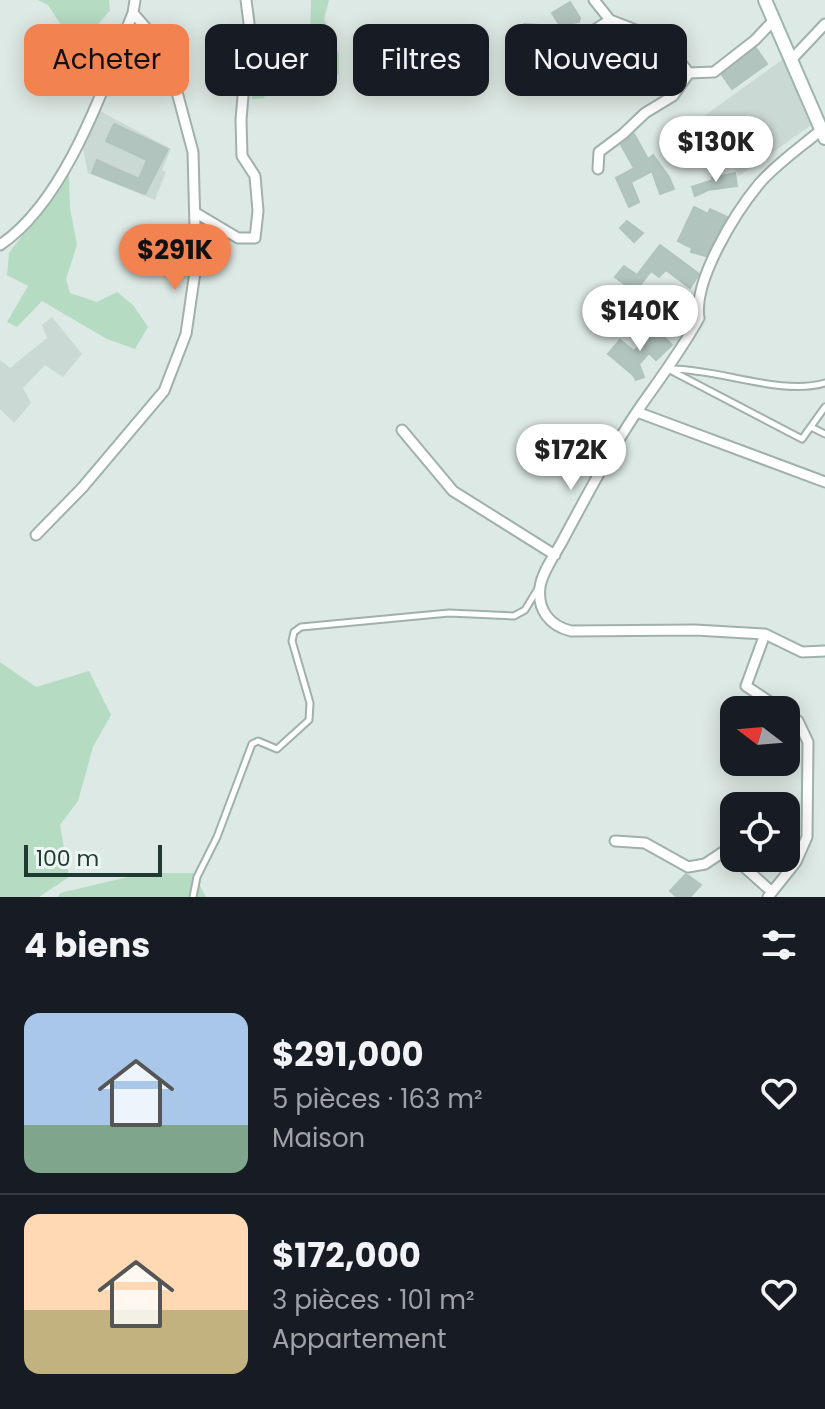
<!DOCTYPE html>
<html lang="fr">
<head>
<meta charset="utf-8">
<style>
  :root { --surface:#171b24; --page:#20242c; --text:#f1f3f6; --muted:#9ea1a6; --line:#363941; --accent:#f38251 }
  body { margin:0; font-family:Poppins,sans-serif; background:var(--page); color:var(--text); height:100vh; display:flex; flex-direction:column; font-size:30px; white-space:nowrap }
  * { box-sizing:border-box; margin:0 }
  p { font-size:26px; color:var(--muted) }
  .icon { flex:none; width:44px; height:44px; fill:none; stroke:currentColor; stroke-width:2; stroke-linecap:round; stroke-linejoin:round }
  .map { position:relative; height:897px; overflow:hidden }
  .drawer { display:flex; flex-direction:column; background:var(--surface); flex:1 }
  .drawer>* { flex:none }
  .guide { position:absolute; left:24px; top:24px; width:778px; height:72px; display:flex; gap:16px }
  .needle { width:52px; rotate:286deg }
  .fabs { position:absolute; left:720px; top:696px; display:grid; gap:16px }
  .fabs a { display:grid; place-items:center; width:80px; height:80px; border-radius:16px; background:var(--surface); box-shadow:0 4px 20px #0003; font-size:40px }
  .scale { position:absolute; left:24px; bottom:20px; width:138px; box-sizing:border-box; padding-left:8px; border:4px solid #1f3933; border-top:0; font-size:22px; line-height:28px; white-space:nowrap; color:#1f3933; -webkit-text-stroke:6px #edf6f2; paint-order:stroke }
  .price { position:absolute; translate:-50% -68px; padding:0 18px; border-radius:28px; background:#fff; color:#222; font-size:26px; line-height:52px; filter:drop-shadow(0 2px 4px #0008) }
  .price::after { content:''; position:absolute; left:50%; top:48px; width:24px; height:18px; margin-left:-12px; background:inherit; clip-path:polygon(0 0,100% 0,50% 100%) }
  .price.current { background:var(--accent); color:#111 }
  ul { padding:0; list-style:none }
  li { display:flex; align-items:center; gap:24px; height:200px; padding:0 24px }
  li+li { border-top:2px solid var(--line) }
  li span { display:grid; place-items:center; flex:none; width:224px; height:160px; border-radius:16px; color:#555 }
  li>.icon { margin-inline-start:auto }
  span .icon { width:96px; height:96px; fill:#fffc; stroke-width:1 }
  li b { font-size:34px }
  h2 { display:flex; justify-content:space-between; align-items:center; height:96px; padding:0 24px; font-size:34px }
  .tag { padding:0 28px; border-radius:16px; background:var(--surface); box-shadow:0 4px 20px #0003; font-size:28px; line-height:72px }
  .tag.current { background:var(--accent); color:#111 }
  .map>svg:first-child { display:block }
</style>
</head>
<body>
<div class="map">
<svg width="825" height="897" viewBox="0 0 825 897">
  <rect width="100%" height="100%" fill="#dde9e4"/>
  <path fill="#cbd9d4" d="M786,57L814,123L739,176L700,119Z
    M98,110L171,149L162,170L166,172L155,200L88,173L83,148Z
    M52,317L82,354L63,377L45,365L23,388L31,403L14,423L0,409V360L10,368L47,338L42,325Z"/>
  <path fill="#b5dbc2" d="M38,0H109L110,10L85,40L65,31L48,5Z
    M311,0H329L324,19L339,54V74L309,91L270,82L264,98L252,99L253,61L288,64L317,59L310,38Z
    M69,174L70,208L77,245L66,279L70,293L97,302L117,292L133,305L148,327L135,349L107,339L42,301L17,327L7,322L28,286L7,275L9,253Z
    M0,662L36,687L89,671L111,715L93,747L78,801L60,825L69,877L39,897H0Z
    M145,873H193L206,897H58L60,893Z"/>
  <path fill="#b2c4be" stroke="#b0c3bc" stroke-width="2" d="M570,2L580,18L579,22L560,26L552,13Z
    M524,24L538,25V28H543V36L538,35V45L522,43L519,36H522Z
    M756,48L767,64L732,89L722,75Z
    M641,62L655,80L644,89L631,70Z
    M114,124L168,149L145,194L92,173L97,160L139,179L147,160L106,141Z
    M634,134L648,159L653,155L669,177L674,189L660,194L652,171L631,182L639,202L629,207L616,178L634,168L621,145Z
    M735,173L737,186L708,190L695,196L692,187L713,180L712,178Z
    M694,207L708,214L710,209L727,217L706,256L691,252L692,248L678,241Z
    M627,221L643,233L634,242L620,228Z
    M660,245L699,274L690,288L666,270L659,277L651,271L635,292L615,277L624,266L637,275Z
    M657,330L672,345L656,360L649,353L639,364L644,377L636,380L633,375L608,354L620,340L634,351Z
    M686,874L701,885L690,897H677L670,891Z"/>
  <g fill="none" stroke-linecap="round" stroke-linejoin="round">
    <g stroke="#a0b1ab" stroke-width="9">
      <path id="service" d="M668,369L802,439L825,407
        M672,369C719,369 782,396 825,383
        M811,427L825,434
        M193,897L197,877L217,837L252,744L258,741L277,749L309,720L310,703L292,641L294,632L301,627L449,613L514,616L525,610L537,590"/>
    </g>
    <g stroke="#a0b1ab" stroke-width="13">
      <path id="minor" d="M594,0L610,20L641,32L674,54L689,73L714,72L755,40L774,20
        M543,51C568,44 589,35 610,20
        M792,59L825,24
        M821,130C801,147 776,164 759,184C735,213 693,281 699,318C681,351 659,380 638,410C611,450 587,495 564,538C557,552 542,571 540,587C537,610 550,626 571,631L695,630L765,634L802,652L825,651
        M598,169L599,152L623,134L645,113L673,96L689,73
        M196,213L238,238H255L258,211L255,176L242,156L241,120L249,23L246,0
        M0,245C67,200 104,85 133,13L135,0
        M637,412L825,482
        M402,430L453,491L555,555
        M36,535L82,488L164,391L186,334L196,265L193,152L166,51L133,13
        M765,634L746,686L782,710
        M615,841L645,843L688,867L705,864L726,850L734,858
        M734,858L772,892
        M768,897L796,862L807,837L808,742L798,721L786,713"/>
    </g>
    <g stroke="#9cb5ad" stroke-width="16">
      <path id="secondary" d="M765,0L825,138"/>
    </g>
    <use href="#service" stroke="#fff" stroke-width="5"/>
    <use href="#minor" stroke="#fff" stroke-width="9"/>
    <use href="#secondary" stroke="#fff" stroke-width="12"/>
  </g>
</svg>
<div class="fabs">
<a><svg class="needle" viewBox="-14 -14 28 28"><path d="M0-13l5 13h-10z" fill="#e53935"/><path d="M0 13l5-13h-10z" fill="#9ea1a6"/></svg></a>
<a><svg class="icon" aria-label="locate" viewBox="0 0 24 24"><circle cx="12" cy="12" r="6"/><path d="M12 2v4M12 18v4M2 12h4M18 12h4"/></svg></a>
</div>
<div class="scale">100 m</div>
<b class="price" style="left:716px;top:184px">$130K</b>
<b class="price current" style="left:175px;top:292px">$291K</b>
<b class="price" style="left:640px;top:353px">$140K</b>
<b class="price" style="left:571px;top:492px">$172K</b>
<div class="guide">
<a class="tag current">Acheter</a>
<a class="tag">Louer</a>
<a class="tag">Filtres</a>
<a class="tag">Nouveau</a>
</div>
</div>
<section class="drawer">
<h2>4 biens<svg class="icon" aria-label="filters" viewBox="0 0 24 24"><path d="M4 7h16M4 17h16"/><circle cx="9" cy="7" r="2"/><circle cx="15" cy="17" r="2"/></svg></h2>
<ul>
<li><span style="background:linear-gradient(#a9c7e8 70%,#7fa58c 0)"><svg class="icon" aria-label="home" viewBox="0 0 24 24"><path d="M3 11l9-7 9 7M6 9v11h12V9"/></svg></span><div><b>$291,000</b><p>5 pièces · 163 m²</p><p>Maison</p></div><svg class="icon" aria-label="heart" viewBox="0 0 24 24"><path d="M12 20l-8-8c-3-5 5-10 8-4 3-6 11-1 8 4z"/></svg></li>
<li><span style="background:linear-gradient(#ffd9b3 60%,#c2b280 0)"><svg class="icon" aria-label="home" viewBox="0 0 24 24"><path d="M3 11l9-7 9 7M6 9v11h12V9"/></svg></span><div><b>$172,000</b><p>3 pièces · 101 m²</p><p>Appartement</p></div><svg class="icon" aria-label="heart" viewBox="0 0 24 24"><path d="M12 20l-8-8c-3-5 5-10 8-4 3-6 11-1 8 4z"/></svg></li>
</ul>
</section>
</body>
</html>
